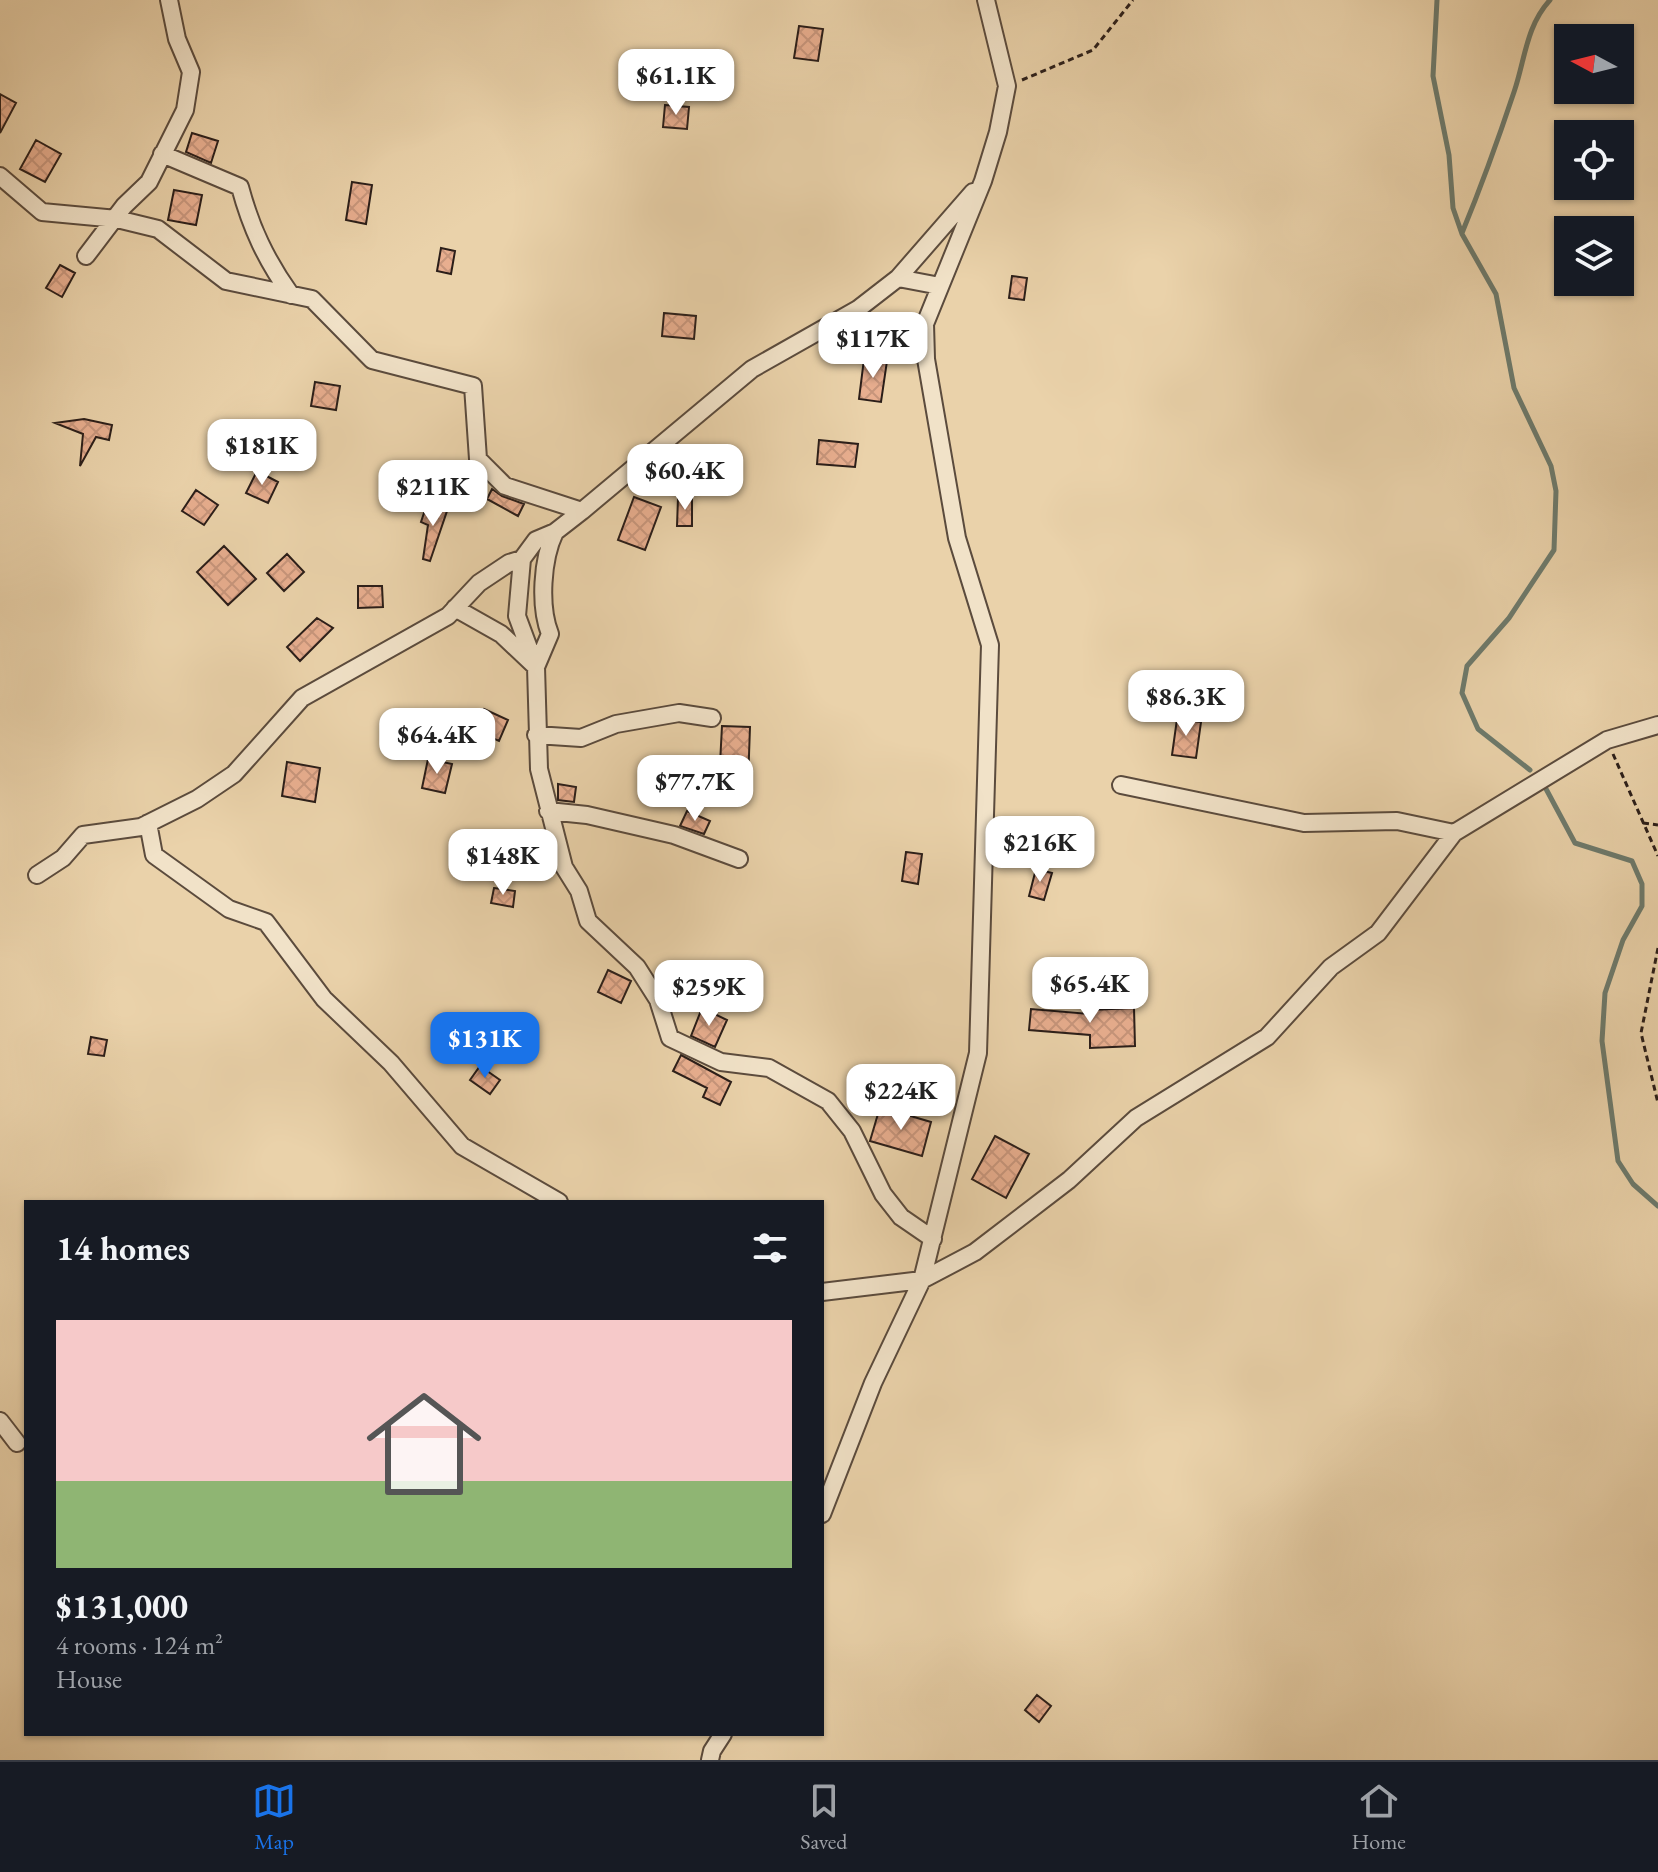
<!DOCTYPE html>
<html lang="en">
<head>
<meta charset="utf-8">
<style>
  :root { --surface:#171b24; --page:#242831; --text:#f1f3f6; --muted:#9ea1a6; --line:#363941; --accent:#1a73e8 }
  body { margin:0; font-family:"EB Garamond",serif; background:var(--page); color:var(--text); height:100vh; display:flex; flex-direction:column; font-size:30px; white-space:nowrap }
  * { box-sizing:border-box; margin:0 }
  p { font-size:26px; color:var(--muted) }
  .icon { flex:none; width:44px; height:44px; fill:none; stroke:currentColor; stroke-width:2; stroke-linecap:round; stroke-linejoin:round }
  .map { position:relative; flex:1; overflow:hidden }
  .side { position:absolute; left:24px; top:1200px; width:800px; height:536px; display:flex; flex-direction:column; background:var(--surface); border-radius:0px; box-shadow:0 2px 6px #0004 }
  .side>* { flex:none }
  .needle { width:52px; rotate:277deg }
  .fabs { position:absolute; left:1554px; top:24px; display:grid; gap:16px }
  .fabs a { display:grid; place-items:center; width:80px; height:80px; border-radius:0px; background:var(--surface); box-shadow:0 2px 6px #0004; font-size:40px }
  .price { position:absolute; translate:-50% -68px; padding:0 18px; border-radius:16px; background:#fff; color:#222; font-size:26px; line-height:52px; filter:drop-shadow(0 2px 4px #0008) }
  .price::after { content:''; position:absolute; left:50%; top:48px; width:24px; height:18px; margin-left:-12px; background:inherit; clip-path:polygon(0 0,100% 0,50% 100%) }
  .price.current { background:var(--accent); color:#fff }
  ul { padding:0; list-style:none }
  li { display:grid; align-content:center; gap:16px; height:424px; padding:0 32px }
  li span { display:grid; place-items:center; height:248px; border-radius:0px; color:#555 }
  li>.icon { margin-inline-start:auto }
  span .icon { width:144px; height:144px; fill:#fffc; stroke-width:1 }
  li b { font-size:34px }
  h2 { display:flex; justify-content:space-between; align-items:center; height:96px; padding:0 32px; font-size:34px }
  .dock { display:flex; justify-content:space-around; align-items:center; height:112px; border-top:2px solid var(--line); background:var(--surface); font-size:22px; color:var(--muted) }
  .dock a { display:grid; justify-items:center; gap:4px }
  .dock .current { color:var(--accent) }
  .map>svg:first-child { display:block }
</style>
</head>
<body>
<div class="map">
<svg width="1658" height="1760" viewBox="0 0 1658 1760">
  <defs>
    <pattern id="building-cross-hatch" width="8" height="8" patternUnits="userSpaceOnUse" patternTransform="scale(2)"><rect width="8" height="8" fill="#e8ae8f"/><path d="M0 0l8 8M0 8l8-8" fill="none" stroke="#c7957b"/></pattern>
  </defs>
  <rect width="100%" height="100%" fill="#ead2aa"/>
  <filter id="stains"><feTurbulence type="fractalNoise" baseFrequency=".0025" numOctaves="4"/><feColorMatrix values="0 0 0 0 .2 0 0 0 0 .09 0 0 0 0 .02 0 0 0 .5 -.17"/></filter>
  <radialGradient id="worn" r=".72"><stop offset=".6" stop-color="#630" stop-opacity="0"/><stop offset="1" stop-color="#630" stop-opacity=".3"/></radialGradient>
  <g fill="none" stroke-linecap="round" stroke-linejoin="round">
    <path stroke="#6d7a6c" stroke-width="5" d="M1437,0L1433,76L1449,155L1453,208L1462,234L1496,294L1514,388L1551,466L1556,491L1554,550L1509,618L1467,666L1462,693L1478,729L1530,770
      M1462,233C1481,187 1498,140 1514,92C1525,60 1526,26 1550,0
      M1545,787L1575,843L1632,861L1642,884V906L1623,940L1605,993L1602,1041L1618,1161L1633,1184L1658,1206"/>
  </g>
  <path fill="url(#building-cross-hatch)" stroke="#2b1e19" stroke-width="2" d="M799,26L823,29L818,61L794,58Z
    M0,94L16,103L0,133Z
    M665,105L689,107L687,129L663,127Z
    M192,133L218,141L211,163L186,152Z
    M36,140L61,154L45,182L20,169Z
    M352,182L372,185L366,224L346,220Z
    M174,190L202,195L196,225L168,220Z
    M441,248L455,251L451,274L437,271Z
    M60,265L75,273L62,297L46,288Z
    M1012,276L1027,278L1024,300L1009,298Z
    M664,313L696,316L694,339L662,336Z
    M864,359L887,361L881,402L859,399Z
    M315,382L340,386L336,410L311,406Z
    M84,419L112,425L109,440L96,437L80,466L83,434L55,423Z
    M819,440L858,444L855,467L817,464Z
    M257,471L278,482L268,503L246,493Z
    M492,489L502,496L524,504L518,516L487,499Z
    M196,490L218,505L204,525L182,511Z
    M634,497L661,507L645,550L618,540Z
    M678,498L692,499V526H677Z
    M427,504L447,511L430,561L423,559L428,525L421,522Z
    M224,546L256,579L228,605L197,572Z
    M287,554L304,572L284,591L267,573Z
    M358,586H382L383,607L358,608Z
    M317,618L333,628L300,661L287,647Z
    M484,709L508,720L499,741L475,730Z
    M1177,719L1201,722L1196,758L1172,755Z
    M722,726L750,727L748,784L719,783Z
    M428,759L452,764L445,793L422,788Z
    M287,762L320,768L315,802L282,796Z
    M558,784L576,787L574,802L558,800Z
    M687,811L710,821L704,834L680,826Z
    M906,852L922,854L918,884L902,881Z
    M1036,869L1052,873L1044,900L1029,896Z
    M494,888L515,891L513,907L491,903Z
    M608,970L631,981L621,1003L598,992Z
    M702,1008L727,1020L715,1047L691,1036Z
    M1134,1008L1135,1046L1090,1048V1035L1029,1030L1031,1009L1089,1014V1010Z
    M91,1037L107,1040L104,1056L88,1054Z
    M681,1055L731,1082L720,1105L703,1097L707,1088L673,1071Z
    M480,1066L500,1080L490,1094L470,1080Z
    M880,1107L931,1122L922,1156L870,1141Z
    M995,1136L1029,1154L1006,1198L972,1179Z
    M1037,1695L1051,1706L1039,1722L1025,1710Z"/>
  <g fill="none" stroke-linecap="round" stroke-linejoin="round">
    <g stroke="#5b4b3d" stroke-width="20">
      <path id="minor" d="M162,154L240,187C251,228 266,260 291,295
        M0,176L42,212L117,219L158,229L226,281L312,299L372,360L473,386L478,459L505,486L582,511L752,369L858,309L898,278L940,286
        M86,256L124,206L149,182L185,110L191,72L177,39L169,0
        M898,278L973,192
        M582,511L555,532L536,540L522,559L517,616L536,667L539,769L564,867L579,891L588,921L637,967L658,1000L670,1038L721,1062L769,1068L828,1101L852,1131L883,1194L901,1217L933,1239
        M455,608L501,634L536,667L550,634C539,606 542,559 555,532
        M536,735L581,738L616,724L679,713L712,718
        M1121,785L1304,823L1397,821L1454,833
        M548,811L587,815L674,835L739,859
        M148,823L154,855L229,909L266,922L324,999L391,1063L462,1146L559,1202
        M37,875L63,858L83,835L141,827L197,799L234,774L302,698L448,616L479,583L509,563L522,559
        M822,1292L922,1280L975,1252L1069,1180L1136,1118L1267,1037L1331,967L1378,933L1454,833L1607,740L1658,725
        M0,1421L17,1443
        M822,1514L873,1383L922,1280L978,1053L990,645L957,538L926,359L925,324L983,181L998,132L1007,86L986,0
        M710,1760L712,1751L723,1734"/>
    </g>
    <path stroke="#2b1e19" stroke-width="3" stroke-dasharray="6 4" stroke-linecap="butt" d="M1022,80L1093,50L1133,0
      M1613,754L1658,856
      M1643,823L1658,825
      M1658,948L1641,1033L1658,1103"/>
    <use href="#minor" stroke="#f1e2c8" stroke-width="16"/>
  </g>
  <rect width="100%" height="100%" filter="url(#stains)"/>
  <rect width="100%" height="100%" fill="url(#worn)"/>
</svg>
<div class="fabs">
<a><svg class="needle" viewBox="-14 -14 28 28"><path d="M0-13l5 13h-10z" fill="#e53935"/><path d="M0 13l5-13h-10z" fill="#9ea1a6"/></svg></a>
<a><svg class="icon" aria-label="locate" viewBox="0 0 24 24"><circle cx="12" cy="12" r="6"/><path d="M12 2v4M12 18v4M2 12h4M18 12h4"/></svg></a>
<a><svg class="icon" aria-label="layers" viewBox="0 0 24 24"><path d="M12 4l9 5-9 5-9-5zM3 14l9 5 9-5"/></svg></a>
</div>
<b class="price" style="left:676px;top:117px">$61.1K</b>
<b class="price" style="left:873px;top:380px">$117K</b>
<b class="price" style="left:262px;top:487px">$181K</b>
<b class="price" style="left:685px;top:512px">$60.4K</b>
<b class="price" style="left:433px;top:528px">$211K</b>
<b class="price" style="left:1186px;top:738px">$86.3K</b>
<b class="price" style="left:437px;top:776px">$64.4K</b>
<b class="price" style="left:695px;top:823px">$77.7K</b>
<b class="price" style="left:1040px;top:884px">$216K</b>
<b class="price" style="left:503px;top:897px">$148K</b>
<b class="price" style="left:1090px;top:1025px">$65.4K</b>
<b class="price" style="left:709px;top:1028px">$259K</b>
<b class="price current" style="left:485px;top:1080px">$131K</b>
<b class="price" style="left:901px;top:1132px">$224K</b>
<section class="side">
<h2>14 homes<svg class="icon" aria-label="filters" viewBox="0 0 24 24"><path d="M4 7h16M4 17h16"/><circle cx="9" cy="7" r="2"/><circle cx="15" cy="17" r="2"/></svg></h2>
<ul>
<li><span style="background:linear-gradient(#f6c9c9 65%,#8fb573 0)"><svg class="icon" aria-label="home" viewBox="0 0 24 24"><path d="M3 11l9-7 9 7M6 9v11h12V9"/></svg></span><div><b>$131,000</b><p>4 rooms · 124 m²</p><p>House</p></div></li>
</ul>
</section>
</div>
<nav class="dock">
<a class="current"><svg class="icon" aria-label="map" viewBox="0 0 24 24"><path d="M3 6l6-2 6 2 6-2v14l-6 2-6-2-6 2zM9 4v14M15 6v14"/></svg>Map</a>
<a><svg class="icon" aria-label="saved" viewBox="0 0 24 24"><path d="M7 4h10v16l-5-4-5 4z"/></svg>Saved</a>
<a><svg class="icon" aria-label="home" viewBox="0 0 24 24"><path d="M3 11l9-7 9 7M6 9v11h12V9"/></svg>Home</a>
</nav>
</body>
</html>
